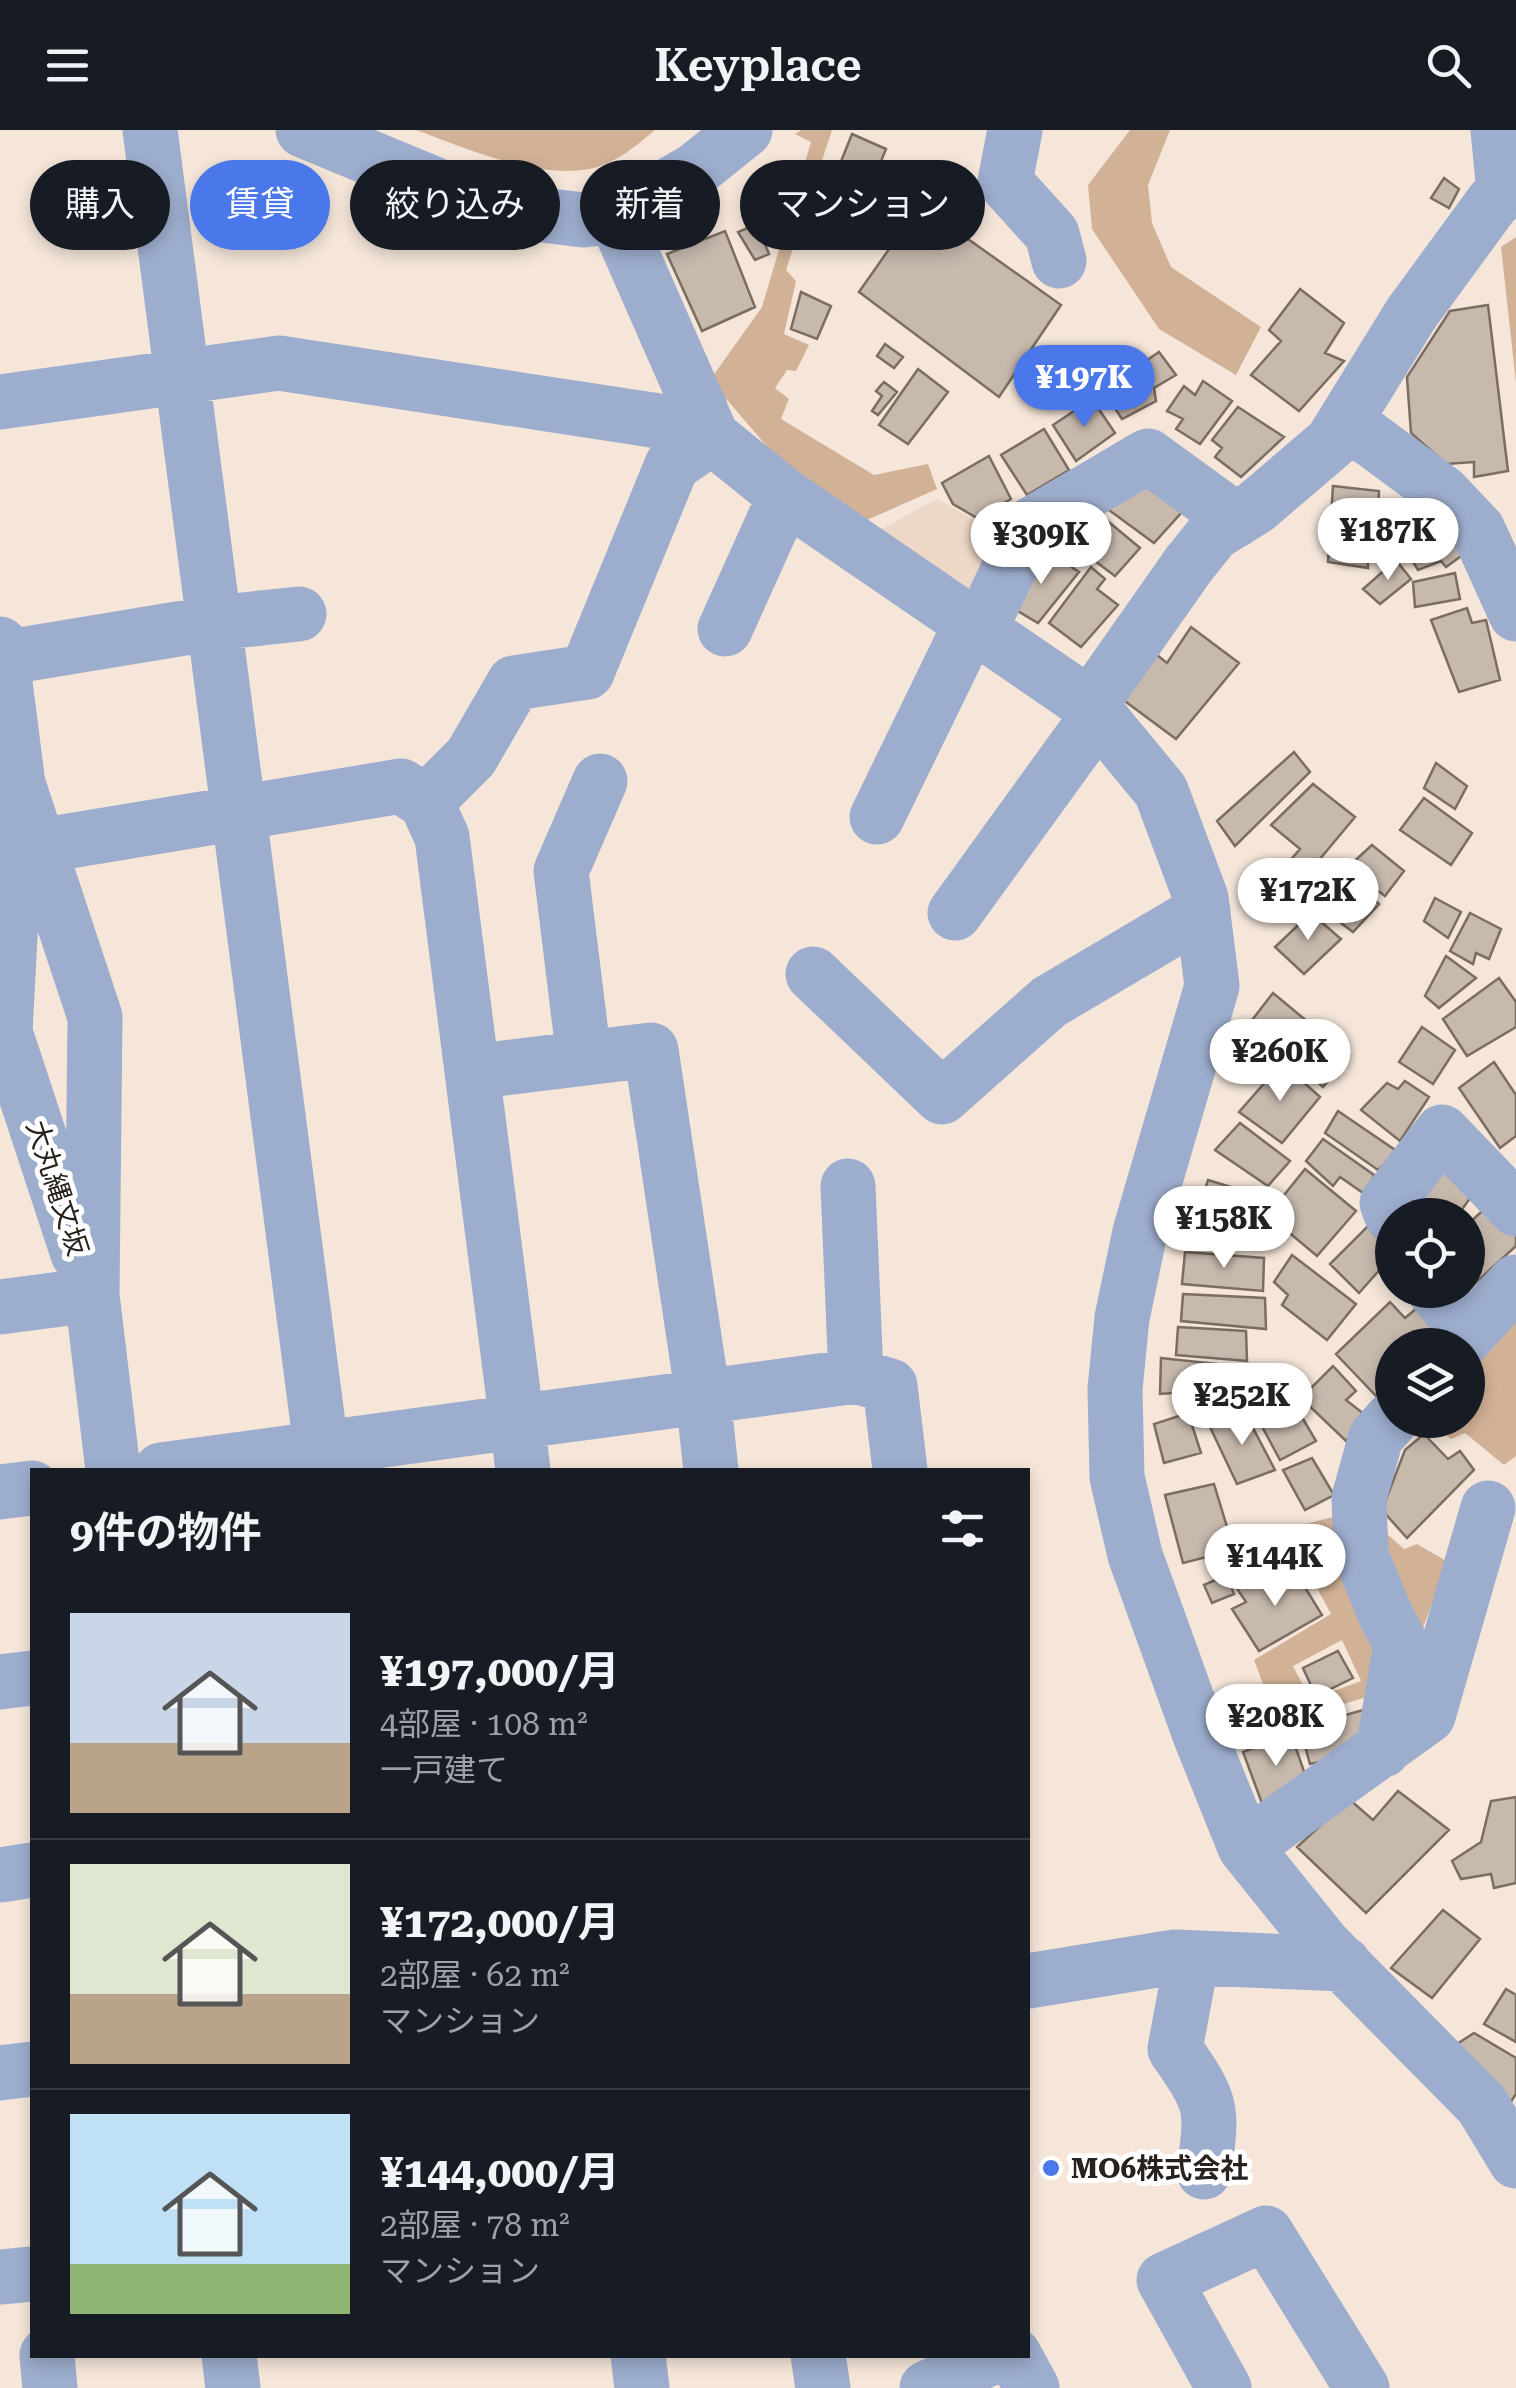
<!DOCTYPE html>
<html lang="ja">
<head>
<meta charset="utf-8">
<style>
  :root { --surface:#171b24; --page:#242831; --text:#f1f3f6; --muted:#9ea1a6; --line:#363941; --accent:#4a78ea }
  body { margin:0; font-family:"Roboto Serif","Noto Sans JP",serif; background:var(--page); color:var(--text); height:100vh; display:flex; flex-direction:column; font-size:38px; white-space:nowrap }
  * { box-sizing:border-box; margin:0 }
  p { font-size:32px; color:var(--muted) }
  .icon { flex:none; width:55px; height:55px; fill:none; stroke:currentColor; stroke-width:2; stroke-linecap:round; stroke-linejoin:round }
  .map { position:relative; flex:1; overflow:hidden }
  .details { position:absolute; left:30px; top:1338px; width:1000px; height:890px; display:flex; flex-direction:column; background:var(--surface); border-radius:0px; box-shadow:0 5px 15px #0003 }
  .details>* { flex:none }
  .top-card { position:absolute; left:30px; top:30px; width:1000px; height:90px; display:flex; gap:20px }
  .fabs { position:absolute; left:1375px; top:1068px; display:grid; gap:20px }
  .fabs a { display:grid; place-items:center; width:110px; height:110px; border-radius:50%; background:var(--surface); box-shadow:0 5px 15px #0003; font-size:50px }
  .price { position:absolute; translate:-50% -85px; padding:0 22px; border-radius:35px; background:#fff; color:#222; font-size:32px; line-height:65px; filter:drop-shadow(0 2px 5px #0008) }
  .price::after { content:''; position:absolute; left:50%; top:60px; width:30px; height:22px; margin-left:-15px; background:inherit; clip-path:polygon(0 0,100% 0,50% 100%) }
  .price.current { background:var(--accent); color:#fff }
  ul { padding:0; list-style:none }
  li { display:flex; align-items:center; gap:30px; height:250px; padding:0 40px }
  li+li { border-top:2px solid var(--line) }
  li span { display:grid; place-items:center; flex:none; width:280px; height:200px; border-radius:0px; color:#555 }
  li>.icon { margin-inline-start:auto }
  span .icon { width:120px; height:120px; fill:#fffc; stroke-width:1 }
  li b { font-size:42px }
  h2 { display:flex; justify-content:space-between; align-items:center; height:120px; padding:0 40px; font-size:42px }
  .tag { padding:0 35px; border-radius:45px; background:var(--surface); box-shadow:0 5px 15px #0003; font-size:35px; line-height:90px }
  .tag.current { background:var(--accent); color:#fff }
  header { display:flex; justify-content:space-between; align-items:center; height:130px; padding:0 40px; background:var(--surface); font-size:45px; font-weight:600 }
  .map>svg:first-child { display:block }
</style>
</head>
<body>
<header><svg class="icon" aria-label="menu" viewBox="0 0 24 24"><path d="M4 6h16M4 12h16M4 18h16"/></svg>Keyplace<svg class="icon" aria-label="search" viewBox="0 0 24 24"><circle cx="10" cy="10" r="6"/><path d="M15 15l6 6"/></svg></header>
<div class="map">
<svg width="1516" height="2258" viewBox="0 0 1516 2258">
  <rect width="100%" height="100%" fill="#f5e6d9"/>
  <path fill="#edd8c7" d="M937,369L1001,405L969,467L878,401Z"/>
  <path fill="#d2b297" d="M416,0H655C636,16 615,34 589,39C536,49 465,18 416,0Z
    M801,0H832L786,140L796,151L784,204L809,215L796,241L787,240L775,258L789,269L781,289L874,345L928,334L937,359L867,390L787,340L710,250L762,177L811,12L795,4Z
    M1130,0H1170L1148,55L1152,93L1171,137L1261,197L1236,245L1159,199L1092,99L1088,55Z
    M1516,107V253L1501,117Z
    M1516,1169V1326L1504,1335L1465,1303L1451,1309L1427,1290H1468V1223Z
    M1342,1385L1369,1388L1404,1419L1417,1414L1448,1432L1421,1503L1367,1567L1274,1595V1583L1361,1551L1342,1510L1293,1536L1307,1563L1270,1572L1254,1530L1331,1484L1302,1430L1270,1446L1261,1433L1242,1444L1235,1432C1265,1406 1305,1393 1342,1385Z"/>
  <path fill="#c8b9ad" stroke="#7b6d62" stroke-width="2.5" d="M852,4L886,19L867,66L832,54Z
    M1444,48L1459,59L1449,78L1431,68Z
    M920,75L1061,175L999,267L859,162Z
    M757,94L769,124L755,130L738,102Z
    M725,101L755,177L702,201L667,124Z
    M1300,159L1344,193L1325,223L1344,231L1299,281L1251,245L1281,211L1269,200Z
    M801,162L831,176L817,209L791,199Z
    M1488,175L1508,341L1474,347V332L1446,334L1411,303L1407,247L1450,181Z
    M885,214L903,227L894,238L877,226Z
    M1159,222L1176,245L1154,258L1156,271L1122,289L1103,260Z
    M918,239L948,262L908,314L879,295Z
    M1203,251L1232,271L1200,314L1176,299L1183,289L1167,281L1184,256L1195,265Z
    M884,252L897,262L878,285L872,281L882,266L876,261Z
    M1092,269L1115,303L1076,331L1053,295Z
    M1238,277L1284,307L1241,347L1215,327L1222,318L1212,310Z
    M1044,299L1069,340L1027,365L1001,325Z
    M989,326L1011,369L977,388L953,374L942,353Z
    M1161,345L1191,372L1154,413L1098,372Z
    M1333,356L1379,361L1378,385L1394,388L1391,427L1368,426V438L1328,432Z
    M1412,367L1468,421L1446,437L1441,431L1418,440L1401,412L1412,397L1409,382Z
    M1098,383L1140,418L1115,446L1079,419L1089,405L1084,399Z
    M1036,424L1050,435L1055,426L1079,442L1038,493L1006,474Z
    M1396,430L1411,449L1380,474L1363,459Z
    M1091,437L1105,449L1097,459L1118,475L1081,517L1049,493Z
    M1455,443L1460,469L1415,477L1413,452Z
    M1467,478L1472,493L1486,490L1500,550L1459,562L1431,490Z
    M1191,497L1239,533L1176,609L1122,569L1157,525L1167,533Z
    M1294,622L1310,642L1235,716L1217,691Z
    M1436,633L1467,656L1455,679L1424,658Z
    M1313,654L1355,687L1304,748L1286,735L1300,719L1271,695Z
    M1424,668L1472,703L1451,735L1400,700Z
    M1372,715L1404,741L1385,766L1347,738Z
    M1342,742L1379,774L1353,802L1313,772Z
    M1435,768L1461,782L1448,808L1424,791Z
    M1311,783L1341,809L1304,844L1275,817Z
    M1470,783L1501,799L1489,829L1476,823L1473,834L1450,821Z
    M1446,826L1476,848L1439,878L1425,866Z
    M1499,848L1516,872V897L1467,926L1443,889Z
    M1273,863L1349,926L1323,957L1249,894Z
    M1422,897L1455,920L1433,954L1399,932Z
    M1494,932L1516,965V1006L1500,1018L1459,958Z
    M1282,933L1320,967L1282,1013L1239,982Z
    M1405,951L1429,967L1400,1011L1361,980L1387,953L1398,959Z
    M1338,981L1398,1022L1378,1040L1325,1003Z
    M1240,993L1290,1031L1268,1056L1215,1020Z
    M1323,1009L1374,1045L1366,1065L1340,1047L1333,1056L1306,1031Z
    M1438,1025L1478,1057L1458,1085H1421L1402,1072Z
    M1305,1039L1356,1081L1317,1126L1268,1085Z
    M1208,1050L1257,1065L1232,1114L1193,1096Z
    M1492,1072L1516,1097V1116L1472,1156L1468,1152V1094Z
    M1368,1096L1392,1126L1359,1163L1330,1134Z
    M1185,1122L1264,1128L1263,1161L1182,1154Z
    M1292,1125L1356,1174L1327,1210L1282,1175L1288,1165L1274,1152Z
    M1183,1164L1265,1168L1266,1199L1181,1191Z
    M1390,1172L1405,1188L1417,1178L1439,1199L1424,1215H1392V1248L1376,1266L1336,1224Z
    M1178,1197L1246,1201L1247,1231L1176,1225Z
    M1161,1228L1245,1237L1243,1258L1160,1264Z
    M1333,1236L1356,1261L1346,1270L1369,1288L1346,1311L1301,1268Z
    M1282,1274L1289,1288L1299,1282L1316,1311L1280,1330L1258,1289Z
    M1243,1279L1275,1340L1237,1354L1210,1297Z
    M1188,1283L1201,1323L1164,1333L1154,1294Z
    M1424,1304L1448,1329L1460,1321L1474,1340L1407,1408L1382,1380L1405,1320Z
    M1312,1328L1334,1365L1305,1380L1283,1340Z
    M1214,1354L1234,1420L1183,1433L1165,1365Z
    M1295,1441L1322,1485L1259,1521L1232,1479L1246,1472L1236,1457L1259,1445L1266,1461Z
    M1227,1445L1234,1464L1212,1473L1204,1455Z
    M1338,1521L1353,1548L1316,1566L1303,1538Z
    M1363,1580L1371,1606L1356,1624L1310,1634L1300,1598Z
    M1291,1604L1308,1653L1263,1676L1243,1622Z
    M1398,1661L1449,1700L1366,1783L1297,1717L1349,1669L1373,1690Z
    M1516,1667V1753L1494,1758L1491,1744L1461,1749L1452,1731L1481,1712L1491,1671Z
    M1443,1780L1480,1809L1432,1868L1391,1838Z
    M1506,1859L1516,1865V1912L1484,1894Z
    M1474,1903L1516,1928V1964L1510,1973L1457,1914Z"/>
  <g fill="none" stroke-linecap="round" stroke-linejoin="round">
    <path stroke="#9dadcd" stroke-width="55" d="M150,0L324,1340
      M303,0L494,79L583,90L615,86L694,41L745,0
      M1015,0L1005,52L1052,104L1059,131
      M1498,0L1504,61
      M615,86L712,307L785,366L1090,575L1161,661L1201,768L1212,856L1140,1102L1122,1188L1115,1259L1117,1347L1135,1425L1200,1605L1245,1717L1323,1814L1482,1975L1516,2031
      M0,272L279,233L665,292L700,278
      M1346,291L1442,362L1478,400L1516,484
      M725,499L785,366
      M980,500L1029,396L1148,326L1236,390
      M0,514L18,654L5,902L78,1124
      M2,528L214,493L299,484
      M1090,575L1189,434L1214,403L1256,377L1332,312L1411,184L1493,72L1516,52
      M18,654L95,887L92,1165L113,1340
      M426,672L471,627L514,553L587,542L672,335L712,307
      M877,687L971,494
      M39,716L401,656L426,672L442,707L523,1340
      M955,783L1099,584
      M813,844L942,967L1049,872L1203,781
      M584,928L561,741L600,651
      M472,942L651,920L703,1267L711,1340
      M848,1056L856,1246L890,1256L900,1340
      M1392,1086L1387,1073L1442,1002L1516,1079
      M1434,1160L1469,1203
      M0,1177L92,1165
      M1458,1215L1516,1152
      M161,1340L856,1246
      M0,1362L32,1358
      M0,1552L32,1548
      M1383,1620L1401,1514L1385,1484L1361,1425L1359,1368L1376,1307L1392,1289
      M1245,1717L1428,1586L1488,1378
      M0,1745L32,1740
      M1192,1828L1175,1919C1213,1974 1213,1976 1204,2042
      M1028,1851L1175,1827L1344,1834
      M0,1943L32,1939
      M0,2147L32,2144
      M47,2225L50,2258
      M229,2225L233,2258
      M638,2225L642,2258
      M818,2225L823,2258
      M1014,2225L1032,2258
      M927,2258L996,2225
      M1224,2258L1164,2150L1266,2103L1362,2258"/>
  </g>
  <circle fill="#4a78ea" stroke="#fff" stroke-width="4" cx="1051" cy="2038" r="10"/>
  <g text-anchor="middle" dominant-baseline="central" stroke-width="10" stroke-linejoin="round" paint-order="stroke">
    <g font-size="28" fill="#27221d" stroke="#fff">
      <text transform="translate(57 1058) rotate(72)">大丸縄文坂</text>
    </g>
    <g font-size="28" font-weight="bold" fill="#27221d" stroke="#fff" text-anchor="start">
      <text x="1071" y="2038">MO6株式会社</text>
    </g>
  </g>
</svg>
<div class="fabs">
<a><svg class="icon" aria-label="locate" viewBox="0 0 24 24"><circle cx="12" cy="12" r="6"/><path d="M12 2v4M12 18v4M2 12h4M18 12h4"/></svg></a>
<a><svg class="icon" aria-label="layers" viewBox="0 0 24 24"><path d="M12 4l9 5-9 5-9-5zM3 14l9 5 9-5"/></svg></a>
</div>
<b class="price current" style="left:1084px;top:300px">¥197K</b>
<b class="price" style="left:1388px;top:453px">¥187K</b>
<b class="price" style="left:1041px;top:457px">¥309K</b>
<b class="price" style="left:1308px;top:813px">¥172K</b>
<b class="price" style="left:1280px;top:974px">¥260K</b>
<b class="price" style="left:1224px;top:1141px">¥158K</b>
<b class="price" style="left:1242px;top:1318px">¥252K</b>
<b class="price" style="left:1275px;top:1479px">¥144K</b>
<b class="price" style="left:1276px;top:1639px">¥208K</b>
<div class="top-card">
<a class="tag">購入</a>
<a class="tag current">賃貸</a>
<a class="tag">絞り込み</a>
<a class="tag">新着</a>
<a class="tag">マンション</a>
</div>
<section class="details">
<h2>9件の物件<svg class="icon" aria-label="filters" viewBox="0 0 24 24"><path d="M4 7h16M4 17h16"/><circle cx="9" cy="7" r="2"/><circle cx="15" cy="17" r="2"/></svg></h2>
<ul>
<li><span style="background:linear-gradient(#c9d6e8 65%,#b9a48a 0)"><svg class="icon" aria-label="home" viewBox="0 0 24 24"><path d="M3 11l9-7 9 7M6 9v11h12V9"/></svg></span><div><b>¥197,000/月</b><p>4部屋 · 108 m²</p><p>一戸建て</p></div></li>
<li><span style="background:linear-gradient(#dfe7d0 65%,#b9a48a 0)"><svg class="icon" aria-label="home" viewBox="0 0 24 24"><path d="M3 11l9-7 9 7M6 9v11h12V9"/></svg></span><div><b>¥172,000/月</b><p>2部屋 · 62 m²</p><p>マンション</p></div></li>
<li><span style="background:linear-gradient(#bfe0f5 75%,#8fb573 0)"><svg class="icon" aria-label="home" viewBox="0 0 24 24"><path d="M3 11l9-7 9 7M6 9v11h12V9"/></svg></span><div><b>¥144,000/月</b><p>2部屋 · 78 m²</p><p>マンション</p></div></li>
</ul>
</section>
</div>
</body>
</html>
